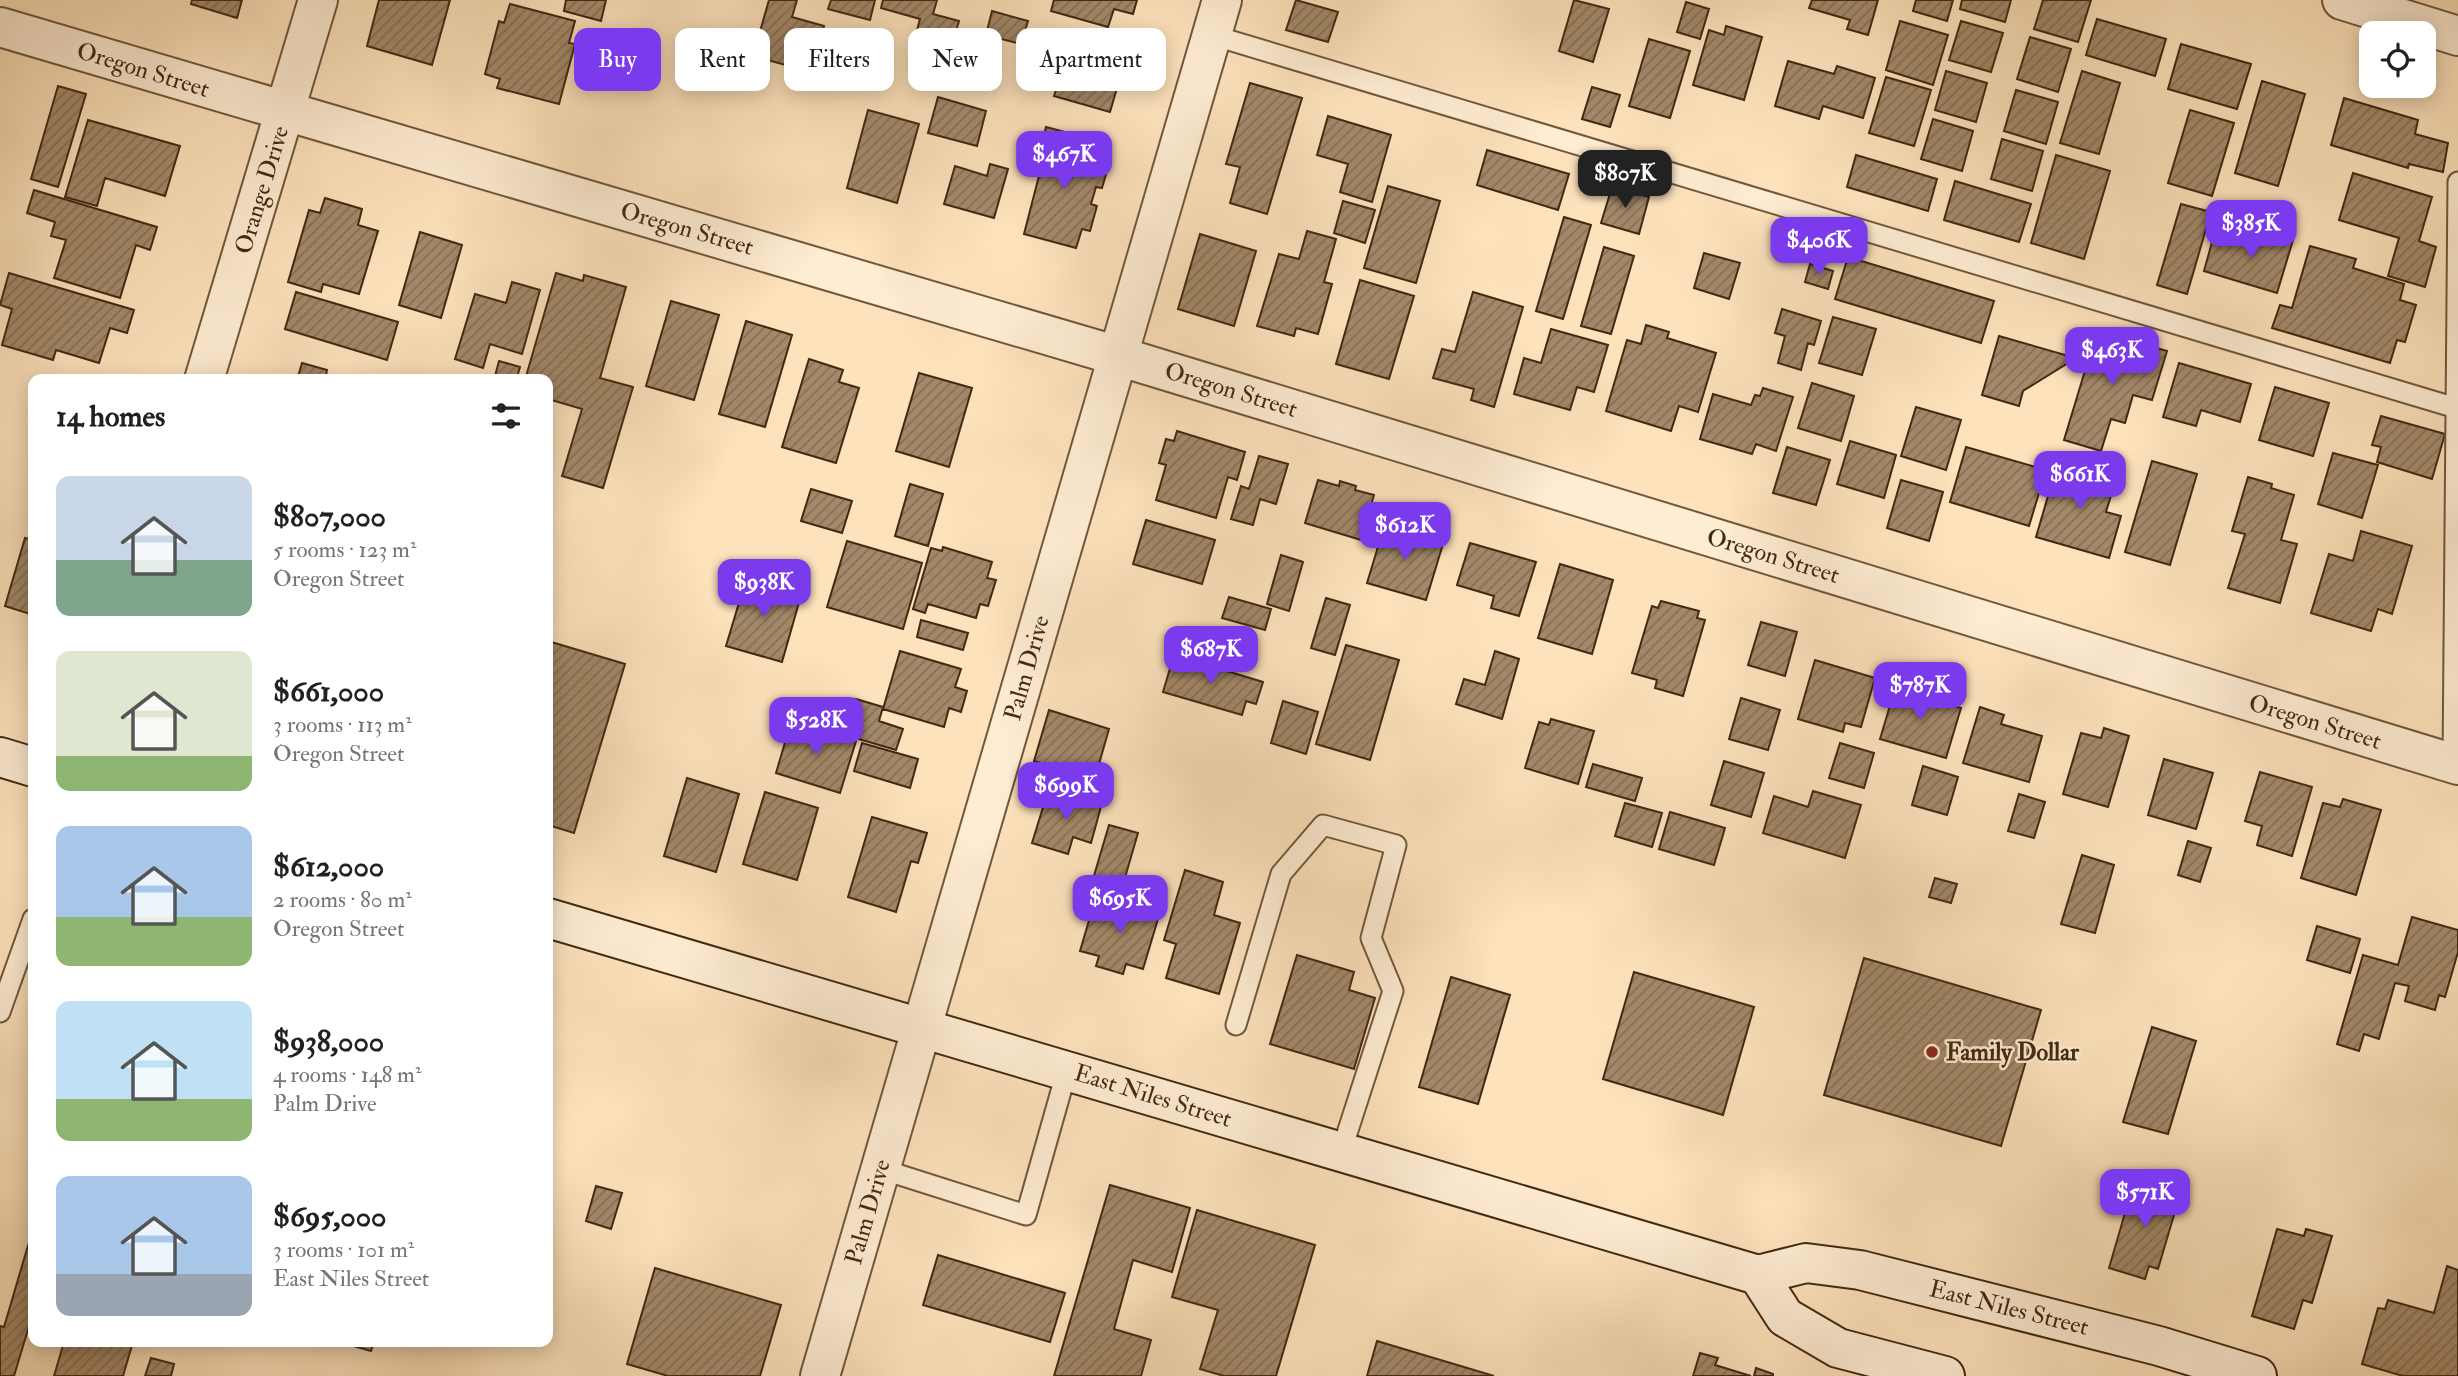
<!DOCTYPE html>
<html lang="en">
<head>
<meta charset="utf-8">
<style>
  :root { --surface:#fff; --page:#f2f2f2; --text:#202124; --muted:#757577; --accent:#7c3aed }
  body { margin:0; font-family:"IM FELL Double Pica",serif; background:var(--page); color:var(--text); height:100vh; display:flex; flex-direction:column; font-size:26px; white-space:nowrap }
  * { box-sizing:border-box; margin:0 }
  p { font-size:23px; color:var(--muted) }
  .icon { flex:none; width:38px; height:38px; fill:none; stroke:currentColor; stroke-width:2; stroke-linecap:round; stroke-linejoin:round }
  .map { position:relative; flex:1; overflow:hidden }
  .side { position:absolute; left:28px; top:374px; width:525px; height:973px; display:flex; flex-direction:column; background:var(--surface); border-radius:14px; box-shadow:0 4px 18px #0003 }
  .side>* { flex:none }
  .hud { position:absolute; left:574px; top:28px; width:665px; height:63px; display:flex; gap:14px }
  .buttons { position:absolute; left:2359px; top:21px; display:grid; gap:14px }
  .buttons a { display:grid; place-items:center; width:77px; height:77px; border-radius:14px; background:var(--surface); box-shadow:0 4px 18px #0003; font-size:35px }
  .price { position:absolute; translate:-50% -60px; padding:0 16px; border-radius:14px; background:var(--accent); color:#fff; font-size:23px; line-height:46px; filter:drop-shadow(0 2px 4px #0008) }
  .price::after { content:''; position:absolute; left:50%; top:42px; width:21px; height:16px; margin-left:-10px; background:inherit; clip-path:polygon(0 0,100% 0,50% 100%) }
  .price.active { background:#222; color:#fff }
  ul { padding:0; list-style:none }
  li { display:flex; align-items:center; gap:21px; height:175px; padding:0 28px }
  li span { display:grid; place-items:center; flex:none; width:196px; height:140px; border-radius:14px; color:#555 }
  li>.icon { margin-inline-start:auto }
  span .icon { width:84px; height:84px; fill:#fffc; stroke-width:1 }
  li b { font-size:30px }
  h2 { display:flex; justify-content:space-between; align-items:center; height:84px; padding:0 28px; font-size:30px }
  .pill { padding:0 24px; border-radius:14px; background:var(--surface); box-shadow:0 4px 18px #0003; font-size:24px; line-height:63px }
  .pill.active { background:var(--accent); color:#fff }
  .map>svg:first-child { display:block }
</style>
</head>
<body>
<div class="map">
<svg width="2458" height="1376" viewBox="0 0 2458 1376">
  <defs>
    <pattern id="building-hatch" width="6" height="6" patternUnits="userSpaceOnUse" patternTransform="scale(1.75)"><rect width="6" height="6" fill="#a3896a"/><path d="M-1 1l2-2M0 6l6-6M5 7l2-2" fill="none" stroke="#867056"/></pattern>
  </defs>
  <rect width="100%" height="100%" fill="#fde2bc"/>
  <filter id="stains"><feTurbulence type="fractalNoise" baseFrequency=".00286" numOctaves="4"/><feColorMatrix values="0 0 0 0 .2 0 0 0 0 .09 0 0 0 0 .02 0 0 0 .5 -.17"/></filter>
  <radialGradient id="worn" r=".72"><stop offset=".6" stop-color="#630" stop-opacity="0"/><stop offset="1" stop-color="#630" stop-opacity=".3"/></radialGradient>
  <path fill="url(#building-hatch)" stroke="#422912" stroke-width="2" d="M192,0H242L237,18L191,4Z
    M379,0H450L432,65L367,46Z
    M566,0H606L601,21L564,11Z
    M769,0H797L792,17L824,26L811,72L753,56Z
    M831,0H875L870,20L828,9Z
    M883,0H937L933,14L959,21L946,67L910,56L920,19L881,8Z
    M1054,0H1137L1133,14L1114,9L1108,27L1051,11Z
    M1296,0L1338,12L1328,42L1286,30Z
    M1574,0L1609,9L1593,62L1559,51Z
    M1812,0H1878L1868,35L1847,29L1850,20L1809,8Z
    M1916,0H1953L1947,21L1913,11Z
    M1962,0H2011L2005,22L1960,9Z
    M2043,0H2091L2078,42L2034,29Z
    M1686,2L1709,9L1700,39L1677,32Z
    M510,4L575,21L569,43L575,44L559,104L497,88L500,79L485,74L499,21L504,23Z
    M992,11L1028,21L1021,44L986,35Z
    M2097,19L2166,39L2155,76L2086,55Z
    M1900,21L1948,35L1933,85L1886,70Z
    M1961,21L2003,33L1991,72L1949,60Z
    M1726,26L1762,37L1744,100L1693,85L1709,30L1724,35Z
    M2030,37L2071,49L2058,92L2017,79Z
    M1649,39L1690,51L1670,118L1629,106Z
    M1036,44L1111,64L1105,85L1117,88L1110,112L1054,96L1056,90L1026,81Z
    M2181,44L2251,64L2237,109L2168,89Z
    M1788,61L1834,74L1837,66L1875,78L1863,118L1823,106L1819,119L1775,106Z
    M1946,71L1987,83L1976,122L1935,110Z
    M2082,71L2120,83L2099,154L2060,143Z
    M1886,77L1931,90L1914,146L1869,133Z
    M2262,81L2305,94L2278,186L2235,173Z
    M1250,83L1302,98L1267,214L1230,203L1240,167L1226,164Z
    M58,86L86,94L58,187L31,179Z
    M1592,87L1620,95L1610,127L1582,119Z
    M2016,90L2058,102L2046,144L2004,131Z
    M938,97L986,111L977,146L928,133Z
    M2344,98L2418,120L2415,134L2448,143L2443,172L2409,164L2408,168L2331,145Z
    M868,110L919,124L897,203L847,188Z
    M2190,110L2234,123L2212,196L2168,183Z
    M1328,116L1391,135L1372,202L1340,192L1348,164L1317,155Z
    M1933,119L1973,131L1962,171L1921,159Z
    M88,120L180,146L165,196L105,178L97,206L65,197Z
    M1046,127L1080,136L1075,155L1109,164L1102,188L1096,187L1091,204L1097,206L1090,231L1082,229L1076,248L1024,234L1041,168L1053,171L1056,162L1038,157Z
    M2002,139L2043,151L2032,191L1991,179Z
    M1487,150L1569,174L1558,210L1477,185Z
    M1856,155L1937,179L1928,211L1847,187Z
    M2056,155L2110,171L2084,259L2031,243Z
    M990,164L1008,169L994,218L944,204L955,166L987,176Z
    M2353,173L2432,197L2419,241L2436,247L2425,287L2388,276L2399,238L2339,220Z
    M1955,181L2031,204L2019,242L1944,220Z
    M1388,186L1440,201L1416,283L1364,268Z
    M1612,187L1649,197L1639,234L1601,223Z
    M34,190L157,227L150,250L136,245L120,298L54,278L66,240L51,236L55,222L27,213Z
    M325,198L362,209L358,225L378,231L359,294L323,284L321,292L288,282L309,210L320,213Z
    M1343,201L1375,210L1365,243L1334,233Z
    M2181,204L2211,212L2187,294L2157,285Z
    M1564,217L1591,225L1563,319L1536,311Z
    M2254,229L2293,240L2277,293L2204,271L2214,235L2250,246Z
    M1307,231L1336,239L1324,282L1332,284L1318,334L1296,328L1294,336L1257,326L1279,254L1299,259Z
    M420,232L462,245L441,318L399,305Z
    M1200,234L1256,251L1234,326L1178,309Z
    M2310,246L2356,259L2353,268L2404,284L2400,300L2416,305L2405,342L2397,340L2390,363L2272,328L2280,305L2292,308Z
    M1604,247L1634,256L1611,334L1581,326Z
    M1704,253L1740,263L1729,299L1694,288Z
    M1848,257L1994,301L1981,343L1835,299Z
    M1810,264L1833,271L1828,289L1805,282Z
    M9,273L134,310L127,333L110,328L99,363L56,350L53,360L2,345L12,309L0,305Z
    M556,273L583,281L584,275L626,287L600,378L633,387L603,488L562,476L582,409L548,399V380H525Z
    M1360,280L1414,296L1389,379L1336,364Z
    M512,282L540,290L522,354L490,344L483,368L455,359L475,294L506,303Z
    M296,292L398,322L387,360L285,329Z
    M1473,292L1523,307L1494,407L1471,400L1474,389L1433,378L1442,349L1455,352Z
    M671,301L719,315L694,400L646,386Z
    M1782,309L1821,321L1814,345L1808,343L1801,370L1778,363L1785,336L1775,333Z
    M1833,317L1876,329L1862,375L1819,363Z
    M746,321L792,335L765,427L719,414Z
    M1646,325L1669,332L1667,338L1716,353L1698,412L1679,406L1671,431L1606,411L1627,340L1641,344Z
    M1551,329L1608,345L1594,392L1577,387L1570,410L1514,394L1524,358L1541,363Z
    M2097,331L2167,351L2152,400L2133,395L2125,423L2111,419L2101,451L2064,440Z
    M1999,336L2076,358L2023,391L2019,406L1982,395Z
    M809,359L843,370L839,382L859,388L836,463L782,447Z
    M499,361L520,367L516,380H494Z
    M302,363L327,370L325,380H297Z
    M2179,363L2251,384L2240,422L2201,410L2196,426L2163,417Z
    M919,373L972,388L949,467L896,451Z
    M1812,383L1854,396L1841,441L1798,428Z
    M2275,387L2329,403L2313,456L2259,440Z
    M1763,388L1793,397L1776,451L1756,444L1752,454L1700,439L1713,394L1751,405L1755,395L1760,396Z
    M1916,407L1961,420L1946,470L1901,456Z
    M2381,416L2445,434L2432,479L2377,462L2381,447L2372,445Z
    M1177,431L1245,452L1237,480L1228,477L1216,518L1156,500L1166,465L1159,463L1166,439L1174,441Z
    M1850,441L1896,455L1884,498L1837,484Z
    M1787,447L1830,460L1816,505L1773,493Z
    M1966,447L2046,470L2029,526L1950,502Z
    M2333,453L2378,465L2362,518L2318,504Z
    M1259,456L1288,464L1276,504L1260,499L1253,525L1231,519L1241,486L1249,489Z
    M2152,461L2197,474L2170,565L2125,552Z
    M2058,462L2116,479L2106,512L2121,516L2109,558L2036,537Z
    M2248,477L2272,484L2271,488L2294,495L2281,540L2297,544L2280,603L2228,588L2245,534L2232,531Z
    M1318,480L1339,486L1340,481L1356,486L1355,490L1374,495L1361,540L1305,523Z
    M1901,480L1943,492L1929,541L1887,528Z
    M910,484L943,494L928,546L895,536Z
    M811,489L852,501L842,533L801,521Z
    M1146,520L1215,540L1202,584L1133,564Z
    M1400,523L1424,531L1422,538L1443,544L1426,600L1367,583L1384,527L1397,532Z
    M2361,531L2412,546L2392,614L2378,609L2371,631L2311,613L2329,554L2353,561Z
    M25,538L33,540V615L5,606Z
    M847,541L922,563L903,629L827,607Z
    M1470,543L1536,562L1519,616L1491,608L1494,596L1457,585Z
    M943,547L992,562L987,578L996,580L988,606L980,604L976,618L928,604L925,613L913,609L931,548L942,551Z
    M1281,555L1303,562L1289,611L1267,604Z
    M1560,564L1613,580L1592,654L1538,638Z
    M747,576L802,592L782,662L726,646Z
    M1229,597L1271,609L1265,630L1222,618Z
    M1326,598L1350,605L1335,655L1311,648Z
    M1661,601L1699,611L1697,618L1705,620L1683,696L1655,688L1657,680L1632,673L1652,606L1658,608Z
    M921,620L968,633L963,650L917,637Z
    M1761,622L1797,632L1785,676L1748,665Z
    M548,641L625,664L574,833L548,825Z
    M1346,645L1399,660L1370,760L1316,744Z
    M900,651L961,669L955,687L967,691L961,712L949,708L944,727L883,709Z
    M1495,651L1519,659L1502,719L1456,704L1464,679L1485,685Z
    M1174,655L1263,682L1256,704L1246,701L1242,715L1163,692Z
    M1815,660L1875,678L1861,727L1845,723L1843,732L1798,719Z
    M1897,682L1923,690L1921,697L1961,708L1946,758L1880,739Z
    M1741,698L1780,710L1768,750L1729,739Z
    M856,699L883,707L879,721L903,729L896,750L845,735Z
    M1283,701L1318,712L1306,754L1271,743Z
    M1980,707L2004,715L2001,724L2042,736L2029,782L1963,763Z
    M1049,710L1109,729L1095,778L1034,761Z
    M1551,719L1594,731L1578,784L1525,768L1539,722L1549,725Z
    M791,722L856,741L840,793L776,773Z
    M2104,728L2129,736L2108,807L2063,794L2081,733L2101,738Z
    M862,743L918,759L910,788L854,771Z
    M1840,743L1874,753L1864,788L1829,778Z
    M2164,759L2213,773L2196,829L2148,815Z
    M1724,761L1764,773L1751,817L1711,805Z
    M1593,764L1642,778L1635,801L1586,787Z
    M1923,766L1958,777L1947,815L1912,805Z
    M2260,772L2312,787L2292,856L2257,845L2262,826L2245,821Z
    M687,778L739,794L716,872L664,856Z
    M1048,791L1082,801L1083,798L1102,803L1091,843L1073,837L1068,854L1032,843Z
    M1813,791L1861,805L1845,858L1763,833L1774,796L1808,807Z
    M765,792L818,808L797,880L743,864Z
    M2019,794L2045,802L2034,838L2008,831Z
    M2343,799L2381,810L2356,895L2301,878L2323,803L2340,807Z
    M1625,803L1662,813L1652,847L1615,836Z
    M1670,812L1725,828L1714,865L1659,849Z
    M872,817L927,833L918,863L911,861L896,912L848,897Z
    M1109,825L1138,833L1122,888L1093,879Z
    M2188,841L2211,848L2200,882L2178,875Z
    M2082,855L2114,865L2095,933L2061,924Z
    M1185,870L1223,882L1214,915L1240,923L1219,994L1166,978L1176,944L1164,940Z
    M1935,878L1957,884L1951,903L1929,897Z
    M1095,900L1130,911L1133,900L1161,909L1143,969L1126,964L1123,974L1096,966L1099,956L1080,951Z
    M2412,917L2458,930V952L2445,997L2439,995L2435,1010L2405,1001L2409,986L2395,983L2379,1039L2364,1034L2359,1051L2337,1044L2363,955L2398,965Z
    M2317,926L2360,939L2350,973L2307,960Z
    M1297,955L1354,972L1349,990L1375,998L1354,1069L1270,1044Z
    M1864,958L2041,1010L2001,1146L1824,1095Z
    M1634,972L1754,1007L1723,1115L1603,1079Z
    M1451,977L1510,995L1478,1104L1419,1087Z
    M2152,1027L2196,1041L2168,1134L2123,1122Z
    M2160,1181L2182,1188L2158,1269L2149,1266L2145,1279L2109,1268L2134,1182L2157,1189Z
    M1110,1185L1190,1208L1172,1272L1133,1260L1114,1329L1151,1340L1141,1376H1054Z
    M596,1186L622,1193L611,1229L586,1221Z
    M1197,1210L1315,1245L1276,1376H1224L1200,1369L1218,1310L1172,1297Z
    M2277,1229L2304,1236L2306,1229L2332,1236L2312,1303L2303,1300L2294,1329L2252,1316Z
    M32,1232L33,1324L30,1323L14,1376H0V1326L4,1327Z
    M938,1255L1065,1293L1050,1342L923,1305Z
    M2447,1266L2458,1270V1376H2403L2362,1364L2378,1308L2385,1309L2388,1300L2434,1313Z
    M655,1268L781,1305L760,1376H668L627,1364Z
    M1377,1341L1494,1376H1367Z
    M64,1342H133L123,1376H54Z
    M351,1342H374L371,1351L350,1345Z
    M1700,1353L1718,1358L1715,1365L1751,1376H1693Z
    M151,1358L174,1364L171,1376H145Z
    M1756,1368L1773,1374V1376H1754Z"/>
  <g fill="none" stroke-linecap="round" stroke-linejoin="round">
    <g stroke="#71573c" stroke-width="23">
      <path id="lane" d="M1212,35L2456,408
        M2453,764L2458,182
        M0,1012L33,919
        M1236,1025L1281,874L1323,825L1396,845L1371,938L1393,991L1341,1152
        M881,1169L1026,1215L1067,1070"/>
    </g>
    <g stroke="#71573c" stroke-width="42">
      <path id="street" d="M2342,0L2458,36
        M0,27L1118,356L2458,765
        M204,380L318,0
        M820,1376L1222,0"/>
    </g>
    <g stroke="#422912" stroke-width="42">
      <path id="secondary" d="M0,757L33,767
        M548,918L1758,1275L1806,1263L1860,1270L2159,1346L2257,1376
        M1758,1275L1785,1317L1838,1348L1945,1376"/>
    </g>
    <use href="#lane" stroke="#feecd3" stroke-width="19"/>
    <use href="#street" stroke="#feecd3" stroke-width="38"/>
    <use href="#secondary" stroke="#feecd3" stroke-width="38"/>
  </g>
  <circle fill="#8f2418" stroke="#feecd3" stroke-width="2.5" cx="1932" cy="1052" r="7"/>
  <g text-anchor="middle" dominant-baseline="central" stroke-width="5" stroke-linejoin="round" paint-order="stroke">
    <g font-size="24" fill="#422912" stroke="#feecd3">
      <text transform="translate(143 70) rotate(17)">Oregon Street</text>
      <text transform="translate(262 190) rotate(-73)">Orange Drive</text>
      <text transform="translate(687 229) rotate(16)">Oregon Street</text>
      <text transform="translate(1231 390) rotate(17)">Oregon Street</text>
      <text transform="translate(1773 556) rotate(17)">Oregon Street</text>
      <text transform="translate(1027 668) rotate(-74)">Palm Drive</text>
      <text transform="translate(2315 722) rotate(17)">Oregon Street</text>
      <text transform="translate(1153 1096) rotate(17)">East Niles Street</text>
      <text transform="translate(868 1212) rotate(-74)">Palm Drive</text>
      <text transform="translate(2009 1308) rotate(14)">East Niles Street</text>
    </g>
    <g font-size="24" font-weight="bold" fill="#422912" stroke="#feecd3" text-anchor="start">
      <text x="1946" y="1052">Family Dollar</text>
    </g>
  </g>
  <rect width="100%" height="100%" filter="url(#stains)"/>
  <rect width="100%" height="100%" fill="url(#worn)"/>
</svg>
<div class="buttons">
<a><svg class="icon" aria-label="locate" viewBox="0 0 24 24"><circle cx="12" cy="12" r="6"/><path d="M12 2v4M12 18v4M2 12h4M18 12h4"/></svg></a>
</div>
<b class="price" style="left:1064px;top:191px">$467K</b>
<b class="price active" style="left:1625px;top:210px">$807K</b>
<b class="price" style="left:2251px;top:260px">$385K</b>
<b class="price" style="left:1819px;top:277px">$406K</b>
<b class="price" style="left:2112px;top:387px">$463K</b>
<b class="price" style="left:2080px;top:511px">$661K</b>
<b class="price" style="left:1405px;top:562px">$612K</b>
<b class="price" style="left:764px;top:619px">$938K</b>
<b class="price" style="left:1211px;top:686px">$687K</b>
<b class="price" style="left:1920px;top:722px">$787K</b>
<b class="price" style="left:816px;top:757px">$528K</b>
<b class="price" style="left:1066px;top:822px">$699K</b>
<b class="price" style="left:1120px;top:935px">$695K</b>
<b class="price" style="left:2145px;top:1229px">$571K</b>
<div class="hud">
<a class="pill active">Buy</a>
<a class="pill">Rent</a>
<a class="pill">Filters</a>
<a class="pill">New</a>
<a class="pill">Apartment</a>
</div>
<section class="side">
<h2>14 homes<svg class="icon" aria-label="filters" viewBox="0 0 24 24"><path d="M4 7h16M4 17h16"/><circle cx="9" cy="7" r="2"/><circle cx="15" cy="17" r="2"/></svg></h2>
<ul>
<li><span style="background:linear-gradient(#c9d6e8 60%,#7fa58c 0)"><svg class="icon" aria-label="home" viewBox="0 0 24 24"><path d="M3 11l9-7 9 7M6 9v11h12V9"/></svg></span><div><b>$807,000</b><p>5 rooms · 123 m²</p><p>Oregon Street</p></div></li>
<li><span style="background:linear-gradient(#dfe7d0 75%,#8fb573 0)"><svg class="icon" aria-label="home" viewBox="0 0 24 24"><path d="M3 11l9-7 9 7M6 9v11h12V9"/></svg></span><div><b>$661,000</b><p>3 rooms · 113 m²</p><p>Oregon Street</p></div></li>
<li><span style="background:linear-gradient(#a9c7e8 65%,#8fb573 0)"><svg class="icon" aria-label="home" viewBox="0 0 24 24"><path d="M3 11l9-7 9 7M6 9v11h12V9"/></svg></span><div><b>$612,000</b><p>2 rooms · 80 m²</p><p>Oregon Street</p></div></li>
<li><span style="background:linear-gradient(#bfe0f5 70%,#8fb573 0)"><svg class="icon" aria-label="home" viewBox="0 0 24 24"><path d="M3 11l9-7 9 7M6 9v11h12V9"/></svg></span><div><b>$938,000</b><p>4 rooms · 148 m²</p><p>Palm Drive</p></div></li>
<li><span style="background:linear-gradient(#a9c7e8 70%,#9aa5b1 0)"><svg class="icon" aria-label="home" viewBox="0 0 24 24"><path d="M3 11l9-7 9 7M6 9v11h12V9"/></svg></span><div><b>$695,000</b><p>3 rooms · 101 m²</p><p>East Niles Street</p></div></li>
</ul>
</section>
</div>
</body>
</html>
